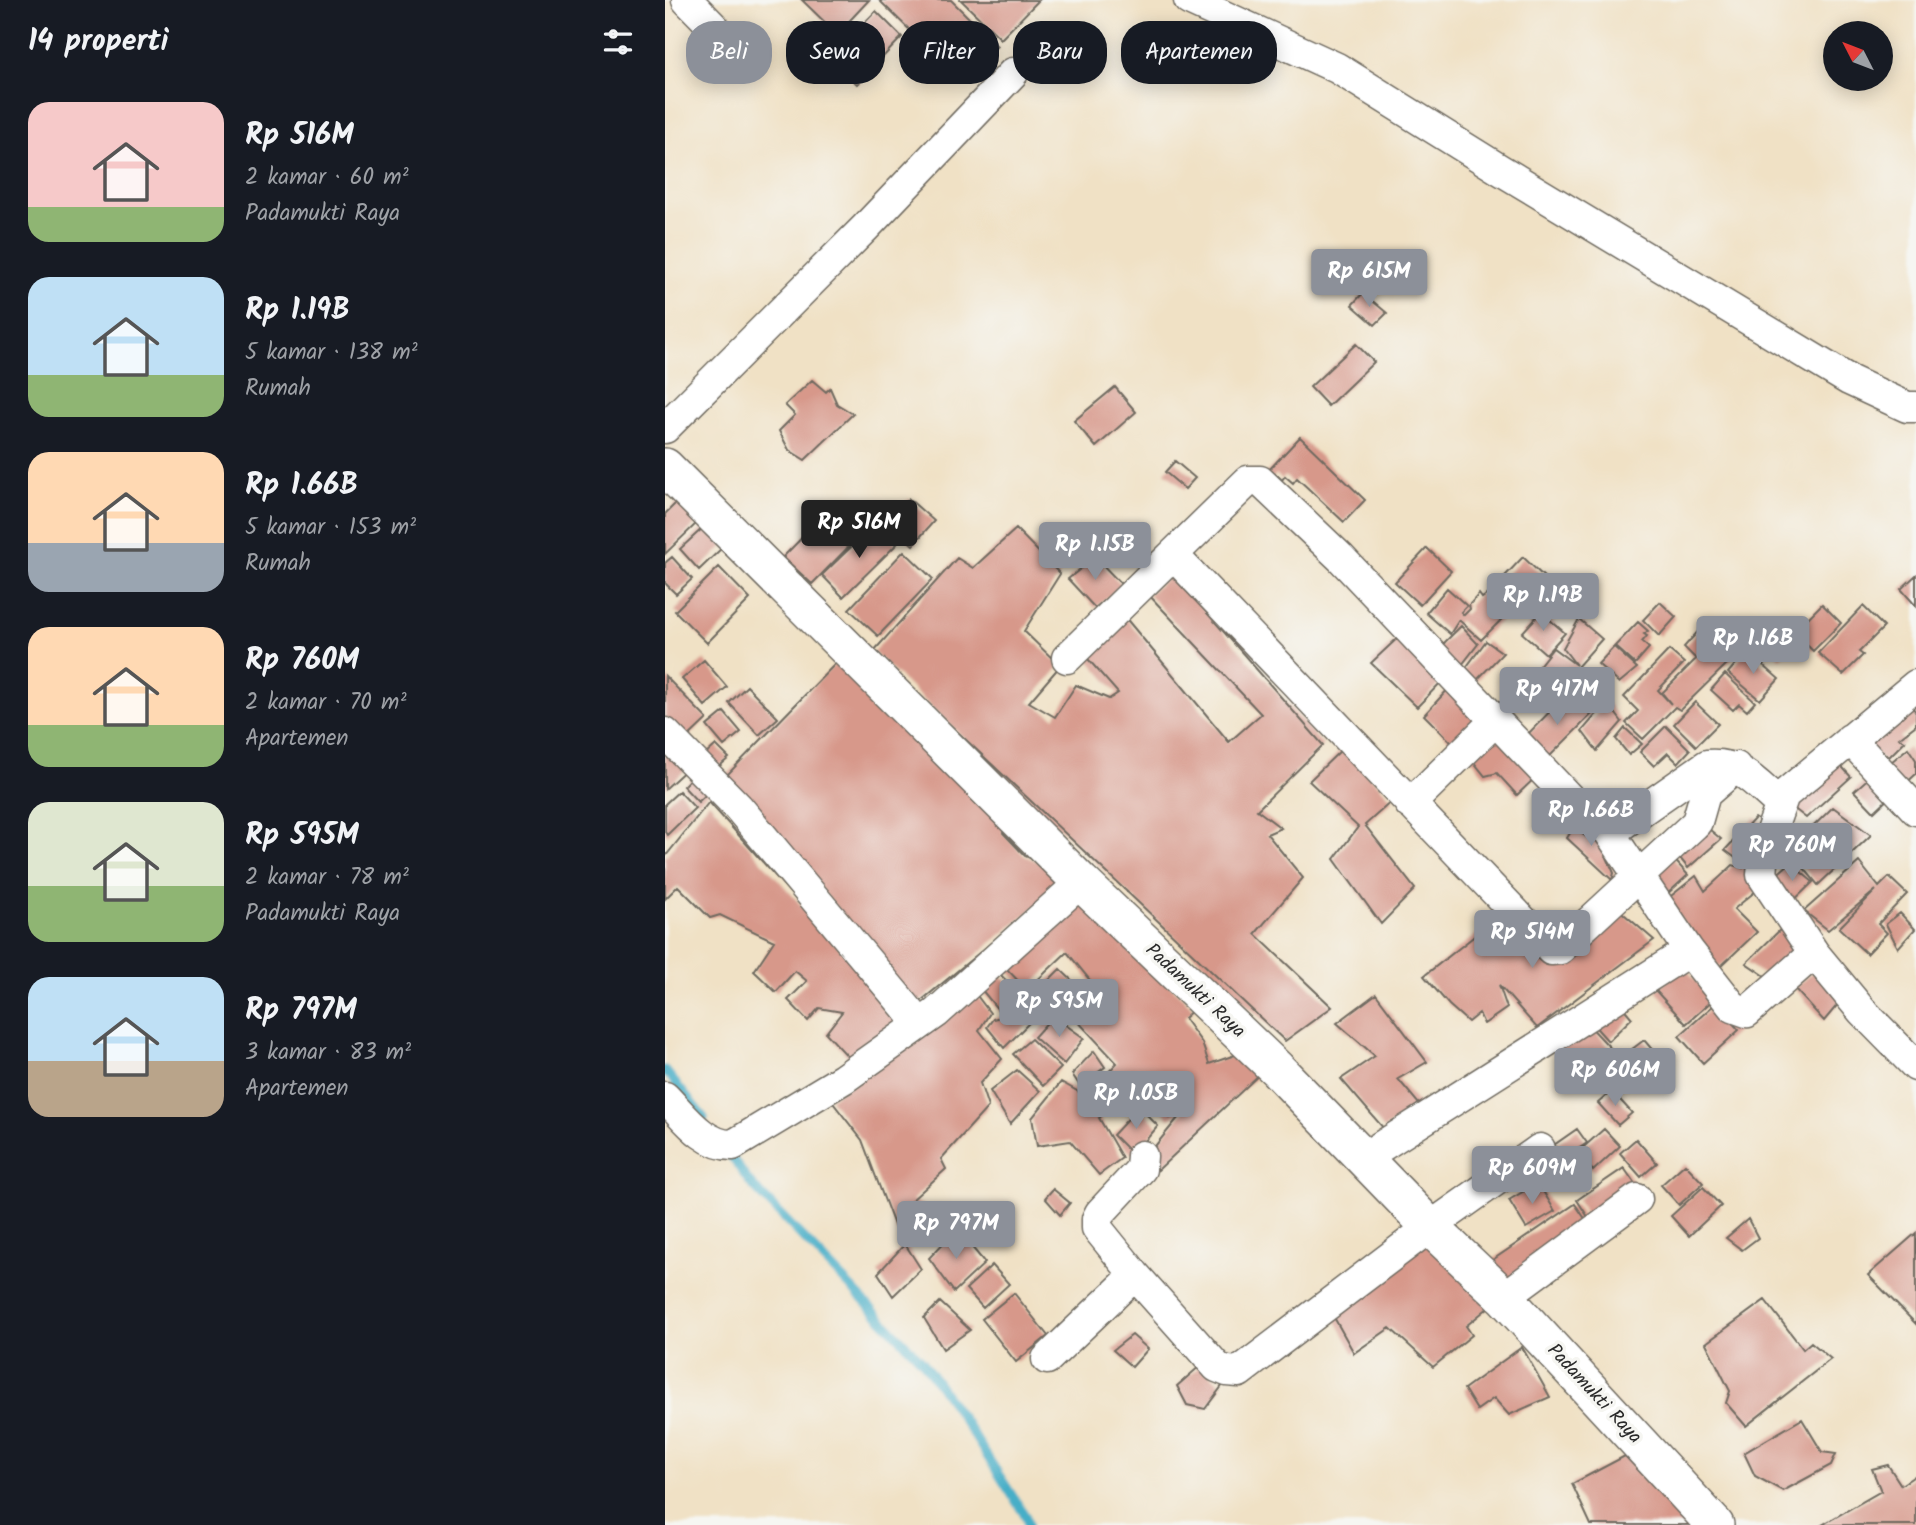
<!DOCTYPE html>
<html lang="id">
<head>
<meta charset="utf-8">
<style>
  :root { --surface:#171b24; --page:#20242c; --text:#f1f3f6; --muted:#9ea1a6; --accent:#8c9099 }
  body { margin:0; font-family:Kalam,sans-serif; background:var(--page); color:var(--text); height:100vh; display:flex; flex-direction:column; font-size:26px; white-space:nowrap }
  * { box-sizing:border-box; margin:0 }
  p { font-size:23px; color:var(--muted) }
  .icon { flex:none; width:38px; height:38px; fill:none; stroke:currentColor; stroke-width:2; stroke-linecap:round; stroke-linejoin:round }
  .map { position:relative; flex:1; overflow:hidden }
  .side { display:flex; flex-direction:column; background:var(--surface); width:665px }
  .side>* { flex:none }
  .top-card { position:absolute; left:21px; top:21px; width:665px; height:63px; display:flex; gap:14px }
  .needle { width:46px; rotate:312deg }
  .tools { position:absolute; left:1158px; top:21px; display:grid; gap:14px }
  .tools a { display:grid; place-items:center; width:70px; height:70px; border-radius:50%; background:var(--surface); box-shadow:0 4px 18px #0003; font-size:35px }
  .price { position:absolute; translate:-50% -60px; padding:0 16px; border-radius:7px; background:var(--accent); color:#fff; font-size:23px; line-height:46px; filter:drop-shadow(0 2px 4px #0008) }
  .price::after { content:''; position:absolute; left:50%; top:42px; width:21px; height:16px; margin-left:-10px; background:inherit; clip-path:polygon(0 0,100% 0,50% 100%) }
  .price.current { background:#222; color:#fff }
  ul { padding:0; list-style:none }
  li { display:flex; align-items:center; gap:21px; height:175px; padding:0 28px }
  li span { display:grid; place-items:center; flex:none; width:196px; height:140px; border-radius:21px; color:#555 }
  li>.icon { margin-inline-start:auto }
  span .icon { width:84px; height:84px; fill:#fffc; stroke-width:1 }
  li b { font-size:30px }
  h2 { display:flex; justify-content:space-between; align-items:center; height:84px; padding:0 28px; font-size:30px }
  .tag { padding:0 24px; border-radius:28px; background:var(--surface); box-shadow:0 4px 18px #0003; font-size:24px; line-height:63px }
  .tag.current { background:var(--accent); color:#fff }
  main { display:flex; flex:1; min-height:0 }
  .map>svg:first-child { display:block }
</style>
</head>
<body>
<main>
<section class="side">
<h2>14 properti<svg class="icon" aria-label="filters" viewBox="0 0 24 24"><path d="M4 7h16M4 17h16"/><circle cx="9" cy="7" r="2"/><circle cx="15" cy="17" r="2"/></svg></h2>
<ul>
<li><span style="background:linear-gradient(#f6c9c9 75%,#8fb573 0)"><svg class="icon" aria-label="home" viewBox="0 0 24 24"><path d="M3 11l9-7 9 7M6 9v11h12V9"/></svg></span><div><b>Rp 516M</b><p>2 kamar · 60 m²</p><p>Padamukti Raya</p></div></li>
<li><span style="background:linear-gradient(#bfe0f5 70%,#8fb573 0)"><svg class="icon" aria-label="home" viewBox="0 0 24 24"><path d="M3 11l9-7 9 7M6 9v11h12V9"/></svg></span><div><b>Rp 1.19B</b><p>5 kamar · 138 m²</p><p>Rumah</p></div></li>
<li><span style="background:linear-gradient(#ffd9b3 65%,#9aa5b1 0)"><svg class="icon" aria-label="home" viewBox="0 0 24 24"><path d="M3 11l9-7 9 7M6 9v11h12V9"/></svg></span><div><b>Rp 1.66B</b><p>5 kamar · 153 m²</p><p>Rumah</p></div></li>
<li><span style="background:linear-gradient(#ffd9b3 70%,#8fb573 0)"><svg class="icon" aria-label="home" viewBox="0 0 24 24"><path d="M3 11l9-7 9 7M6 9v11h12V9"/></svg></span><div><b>Rp 760M</b><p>2 kamar · 70 m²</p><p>Apartemen</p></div></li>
<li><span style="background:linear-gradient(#dfe7d0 60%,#8fb573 0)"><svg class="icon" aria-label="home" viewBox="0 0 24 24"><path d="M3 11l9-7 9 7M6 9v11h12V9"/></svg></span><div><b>Rp 595M</b><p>2 kamar · 78 m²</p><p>Padamukti Raya</p></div></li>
<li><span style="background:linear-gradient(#bfe0f5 60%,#b9a48a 0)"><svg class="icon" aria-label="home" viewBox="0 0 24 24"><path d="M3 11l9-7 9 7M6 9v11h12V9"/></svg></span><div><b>Rp 797M</b><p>3 kamar · 83 m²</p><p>Apartemen</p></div></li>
</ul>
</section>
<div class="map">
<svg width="1251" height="1525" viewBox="0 0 1251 1525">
  <rect width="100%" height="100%" fill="#f6f6f2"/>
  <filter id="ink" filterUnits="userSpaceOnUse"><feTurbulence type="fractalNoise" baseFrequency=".0143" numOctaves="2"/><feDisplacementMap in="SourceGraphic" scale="14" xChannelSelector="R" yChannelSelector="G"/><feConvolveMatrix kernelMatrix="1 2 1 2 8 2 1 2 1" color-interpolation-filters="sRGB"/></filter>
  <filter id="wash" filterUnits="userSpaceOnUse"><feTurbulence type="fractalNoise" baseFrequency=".00686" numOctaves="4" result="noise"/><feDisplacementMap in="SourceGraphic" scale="28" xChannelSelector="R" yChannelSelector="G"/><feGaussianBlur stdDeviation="1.57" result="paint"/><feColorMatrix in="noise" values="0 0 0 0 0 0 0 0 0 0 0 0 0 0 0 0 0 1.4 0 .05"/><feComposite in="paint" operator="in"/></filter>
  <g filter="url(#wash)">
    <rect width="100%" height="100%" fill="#f0e1c5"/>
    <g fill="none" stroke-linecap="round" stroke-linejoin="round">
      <path stroke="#47aec7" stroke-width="9" d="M0,1070L39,1118
        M63,1152L85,1183L258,1362L304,1428L361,1517L363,1525"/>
    </g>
    <g id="blocks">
      <path fill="#d7988a" d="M137,0H204L172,34Z
        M214,0H286L332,46L297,81Z
        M296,0H374L336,39Z
        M211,11L237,37L192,84L165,58Z
        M698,293L722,313L710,325L687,305Z
        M691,344L709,362L663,406L645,387Z
        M147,380L161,392L165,388L172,404L188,414L140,460L124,450L114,431L130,415L120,405Z
        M450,387L471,412L431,447L409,421Z
        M635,437L700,500L679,522L632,478L628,483L620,476L617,480L611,474L607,479L601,473Z
        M510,461L530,478L520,489L500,472Z
        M244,499L269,521L248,545L223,522Z
        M14,500L34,521L0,554V514Z
        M171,503L199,531L147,584L118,557Z
        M211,523L232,544L178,597L157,575Z
        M40,526L59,546L34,570L15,549Z
        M351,529L395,574L359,631L395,666L364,702L390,717L411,685L444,699L453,693L416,651L459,616L564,742L596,714L483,594L508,574L658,745L592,810L616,828L602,834L638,878L590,934L667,1007L620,1041L208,652L292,558L308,568Z
        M762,548L786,571L755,605L730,582Z
        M239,551L268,579L213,636L184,609Z
        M7,557L27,579L11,594L0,583V563Z
        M430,557L457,585L430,608L403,579Z
        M858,557L879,577L816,640L794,620L785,634L761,613L782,588L802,606L796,612L799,615L805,609L804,605L814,594L817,598L824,593Z
        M54,567L85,599L42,643L10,611Z
        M1251,575V606L1236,589Z
        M995,602L1011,617L994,636L978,620Z
        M1157,604L1176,623L1148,651L1135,638L1115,658L1100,642L1121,621L1130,631Z
        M1198,606L1219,627L1194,652L1198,655L1178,675L1153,653Z
        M876,612L900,633L881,654L857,633Z
        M914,619L937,639L896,685L873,667L888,648L911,665L898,648Z
        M973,622L983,631L979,634L982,636L977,642L984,648L970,664L950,646Z
        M796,626L813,644L793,670L774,648Z
        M1037,627L1069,657L1015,710L1010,707L978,739L961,723L973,711L959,697L1004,650L1019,663L993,690L1006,704L997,693L1031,659L1019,647Z
        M738,633L781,677L752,707L706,663Z
        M821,641L838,653L811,681L797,673Z
        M949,647L972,668L954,683L933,664Z
        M1082,651L1114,679L1095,700L1063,673Z
        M39,660L62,687L40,706L17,679Z
        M174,660L339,825L338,833L360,856L379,864L399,883L251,1005L62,775Z
        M864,671L895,694L879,707L853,688Z
        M1060,674L1090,702L1082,711L1074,704L1068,710L1046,690Z
        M0,676L42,719L21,739L0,717Z
        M787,685L823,720L792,748L759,715Z
        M82,686L113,718L94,735L64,703Z
        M906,690L927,714L876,765L857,740Z
        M1242,700L1251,712V725L1234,738L1240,741L1219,762L1197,739Z
        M942,702L957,722L932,751L917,731Z
        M1030,702L1053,724L1031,746L1009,724Z
        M59,712L76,732L59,746L42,726Z
        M1001,726L1025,750L1013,763L1003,753L989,766L975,752Z
        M831,728L874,774L852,795L832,773L820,776L804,756Z
        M960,728L977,744L964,755L951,739Z
        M51,745L64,758L51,769L39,756Z
        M0,746L24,767L0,789Z
        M678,748L728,800L700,825L750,889L716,924L669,859L693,827L644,781Z
        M1243,748L1251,760V774L1238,786L1220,767Z
        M1171,760L1186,777L1141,818L1122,803Z
        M30,774L46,790L33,802L18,786Z
        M1208,774L1229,793L1209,812L1189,791Z
        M14,791L30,808L2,835L0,832V804Z
        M888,797L905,814L888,830L871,814Z
        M44,802L238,1019L186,1060L161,1033L177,1012L154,1008L143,1021L123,1000L142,981L130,971L111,992L89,971L109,941L55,915L45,918L13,886L0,899V857Z
        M1168,807L1206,835L1153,885L1124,850Z
        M1090,818L1102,826L1092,849L1077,863L1060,850Z
        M912,822L932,835L949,873L947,880L902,838Z
        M1039,825L1056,839L1023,868L1010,852Z
        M1006,856L1023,875L1001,895L984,876Z
        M1087,859L1097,886L1069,909L1092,932L1054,968L1001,900L1031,876L1040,891L1068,865L1078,868Z
        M1194,862L1214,887L1224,877L1242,894L1213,924L1222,933L1202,954L1174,928L1211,890L1163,930L1139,911Z
        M1125,863L1148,882L1123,906L1108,878Z
        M417,898L529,1009L519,1018L537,1043L544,1064L579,1052L597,1072L493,1170L486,1151L522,1107L505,1118L470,1087L434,1118L457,1158L434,1175L405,1141L372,1146L367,1118L396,1082L421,1096L452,1063L407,1015L429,985L402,952L362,990L339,966Z
        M953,909L989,940L872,1028L834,985L842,1008L819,1024L814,1013L803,1022L784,1005L759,976L831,919L882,961Z
        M1235,913L1250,929L1233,948L1221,924Z
        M1118,927L1139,948L1106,980L1081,963Z
        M1018,966L1048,1000L1021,1024L991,991Z
        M329,968L354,994L334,1011L312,984Z
        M1152,968L1179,997L1159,1021L1130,989Z
        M395,969L416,989L388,1016L370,994Z
        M310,993L325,1013L314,1030L337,1059L315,1083L323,1107L276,1159L281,1169L247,1200L268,1210L232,1233L197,1140L165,1099Z
        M711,994L762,1062L733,1079L754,1104L719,1129L676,1079L710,1056L672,1023Z
        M950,998L967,1018L943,1041L925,1021Z
        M1050,1004L1074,1030L1038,1063L1014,1036Z
        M355,1012L365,1022L339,1048L322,1027L328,1019Z
        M388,1016L419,1038L399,1064L369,1037Z
        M920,1021L950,1053L921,1079L891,1047Z
        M366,1039L396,1068L378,1086L348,1054Z
        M979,1040L992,1055L967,1075L954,1059Z
        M429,1051L440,1067L415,1086L407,1074Z
        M352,1070L375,1091L345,1124L325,1091Z
        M947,1091L967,1113L953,1125L933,1103Z
        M474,1107L493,1126L468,1155L448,1135Z
        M912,1129L922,1143L885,1168L876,1154Z
        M939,1129L955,1146L928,1171L912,1153Z
        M971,1139L992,1163L976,1177L955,1153Z
        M909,1156L918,1170L891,1187L882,1173Z
        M1020,1164L1038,1183L1014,1205L996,1185Z
        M959,1168L975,1191L927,1223L912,1200Z
        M873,1183L890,1211L861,1228L844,1200Z
        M1038,1187L1056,1206L1024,1236L1006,1216Z
        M388,1189L405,1203L395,1215L380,1198Z
        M910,1204L925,1226L840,1283L826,1261Z
        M1083,1219L1093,1238L1077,1250L1061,1238Z
        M292,1229L320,1263L289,1292L264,1258Z
        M1251,1233V1324L1203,1275Z
        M762,1241L824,1307L801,1326L807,1335L768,1367L725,1328L689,1353L666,1312Z
        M240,1244L256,1269L228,1296L213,1273Z
        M327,1265L344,1284L318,1308L301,1289Z
        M349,1293L383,1336L351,1362L317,1319Z
        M1100,1300L1138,1349L1146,1342L1166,1359L1081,1426L1061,1403L1065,1391L1041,1343Z
        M275,1302L305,1330L278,1349L259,1318Z
        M467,1335L483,1349L467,1367L448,1350Z
        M857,1347L885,1397L844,1415L829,1398L812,1410L799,1389Z
        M536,1365L557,1386L540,1409L522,1405L512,1386Z
        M1137,1419L1157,1452L1171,1454L1166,1465L1118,1491L1090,1476L1079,1453Z
        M960,1456L1026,1525H926L907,1484Z
        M1223,1465L1236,1485L1251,1475V1525H1157L1216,1491L1207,1469Z"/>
    </g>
  </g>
  <g filter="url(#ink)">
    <use href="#blocks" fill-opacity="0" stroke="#706b61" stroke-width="2"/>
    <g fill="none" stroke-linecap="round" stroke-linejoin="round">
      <g stroke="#706b61" stroke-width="33">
        <path id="minor" d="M22,0L80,59
          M524,0L672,68L834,169L1184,380L1242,407H1251
          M0,428L200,228L348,73
          M509,556L886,950L895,949L1029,825L1032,822L1040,794L1071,767
          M402,658L583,481H595L676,558L927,822L942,829L955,826L1042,765C1076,762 1091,784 1115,804
          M0,733L73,807L255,1024
          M1185,739L1251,810
          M745,804L830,721
          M942,829L1024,951L1068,1007L1082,1012L1149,953L1197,1011L1251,1066
          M1149,953L1097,875L1099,851L1119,795L1251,685
          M0,1097C19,1116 39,1146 68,1145L178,1079L271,1013L416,882
          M477,1156L476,1169L435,1213L432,1219V1228L470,1275L552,1367L562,1371L574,1372L765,1227L875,1149
          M698,1158L1024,951
          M839,1297L972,1199
          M382,1359L470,1275"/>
      </g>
      <g stroke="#706b61" stroke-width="40">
        <path id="tertiary" d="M0,467L416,882L612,1069L765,1227L839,1297L1050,1525"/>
      </g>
      <use href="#minor" stroke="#fff" stroke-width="30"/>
      <use href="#tertiary" stroke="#fff" stroke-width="37"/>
    </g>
  </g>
  <g text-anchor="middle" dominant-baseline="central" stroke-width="7" stroke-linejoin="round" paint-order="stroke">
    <g font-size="19" fill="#2b2b2b" stroke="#f6f6f2">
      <text transform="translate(530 991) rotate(43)">Padamukti Raya</text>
      <text transform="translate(929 1394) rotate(47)">Padamukti Raya</text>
    </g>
  </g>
</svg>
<div class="tools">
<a><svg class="needle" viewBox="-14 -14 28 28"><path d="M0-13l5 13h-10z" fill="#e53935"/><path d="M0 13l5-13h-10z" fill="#9ea1a6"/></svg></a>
</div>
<b class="price" style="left:704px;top:309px">Rp 615M</b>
<b class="price current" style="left:194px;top:560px">Rp 516M</b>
<b class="price" style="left:430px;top:582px">Rp 1.15B</b>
<b class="price" style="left:878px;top:633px">Rp 1.19B</b>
<b class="price" style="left:1088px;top:676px">Rp 1.16B</b>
<b class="price" style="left:892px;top:727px">Rp 417M</b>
<b class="price" style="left:926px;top:848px">Rp 1.66B</b>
<b class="price" style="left:1127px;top:883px">Rp 760M</b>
<b class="price" style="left:867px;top:970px">Rp 514M</b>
<b class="price" style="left:394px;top:1039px">Rp 595M</b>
<b class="price" style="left:950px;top:1108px">Rp 606M</b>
<b class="price" style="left:471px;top:1131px">Rp 1.05B</b>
<b class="price" style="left:867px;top:1206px">Rp 609M</b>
<b class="price" style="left:291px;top:1261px">Rp 797M</b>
<div class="top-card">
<a class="tag current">Beli</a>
<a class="tag">Sewa</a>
<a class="tag">Filter</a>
<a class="tag">Baru</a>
<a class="tag">Apartemen</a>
</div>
</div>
</main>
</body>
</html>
